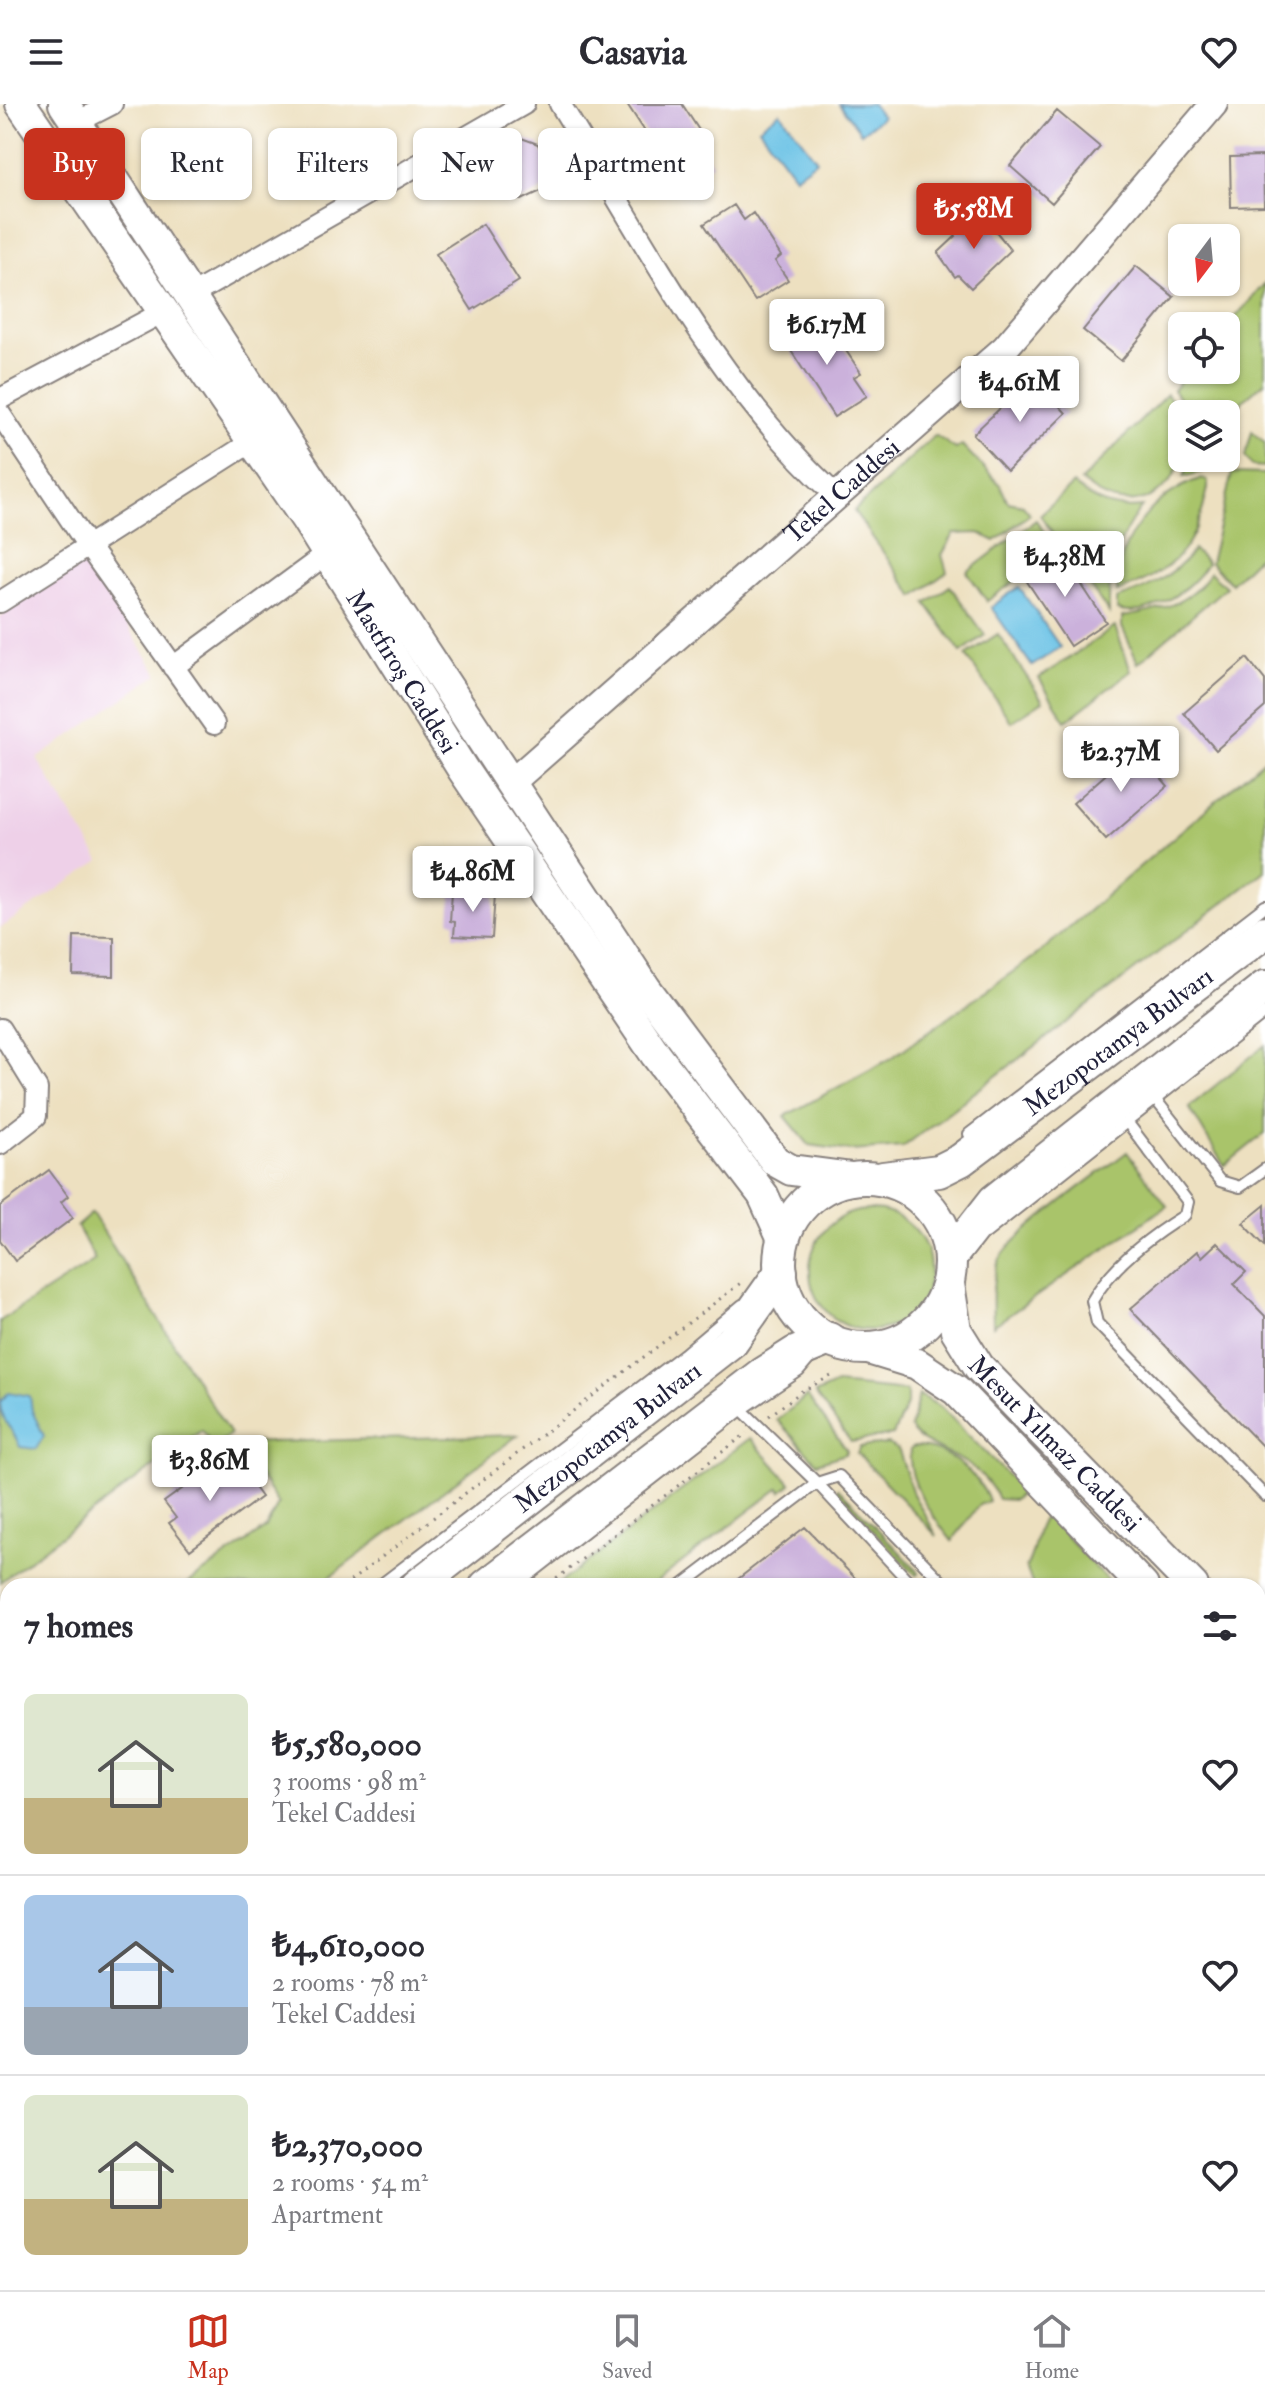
<!DOCTYPE html>
<html lang="en">
<head>
<meta charset="utf-8">
<style>
  :root { --surface:#fff; --page:#f2f2f3; --text:#2b2b33; --muted:#7c7c81; --line:#e1e1e2; --accent:#c8321e }
  body { margin:0; font-family:"IM FELL Double Pica",serif; background:var(--page); color:var(--text); height:100vh; display:flex; flex-direction:column; font-size:30px; white-space:nowrap }
  * { box-sizing:border-box; margin:0 }
  p { font-size:26px; color:var(--muted) }
  .icon { flex:none; width:44px; height:44px; fill:none; stroke:currentColor; stroke-width:2; stroke-linecap:round; stroke-linejoin:round }
  .map { position:relative; flex:1; overflow:hidden }
  .side { position:absolute; left:0px; top:1474px; width:1266px; height:712px; display:flex; flex-direction:column; background:var(--surface); border-radius:24px 24px 0 0; box-shadow:0 2px 6px #0004 }
  .side>* { flex:none }
  .banner { position:absolute; left:24px; top:24px; width:800px; height:72px; display:flex; gap:16px }
  .needle { width:52px; rotate:196deg }
  .tools { position:absolute; left:1168px; top:120px; display:grid; gap:16px }
  .tools a { display:grid; place-items:center; width:72px; height:72px; border-radius:12px; background:var(--surface); box-shadow:0 2px 6px #0004; font-size:40px }
  .price { position:absolute; translate:-50% -68px; padding:0 18px; border-radius:8px; background:#fff; color:#222; font-size:26px; line-height:52px; filter:drop-shadow(0 2px 4px #0008) }
  .price::after { content:''; position:absolute; left:50%; top:48px; width:24px; height:18px; margin-left:-12px; background:inherit; clip-path:polygon(0 0,100% 0,50% 100%) }
  .price.on { background:var(--accent); color:#fff }
  ul { padding:0; list-style:none }
  li { display:flex; align-items:center; gap:24px; height:200px; padding:0 24px }
  li+li { border-top:2px solid var(--line) }
  li span { display:grid; place-items:center; flex:none; width:224px; height:160px; border-radius:12px; color:#555 }
  li>.icon { margin-inline-start:auto }
  span .icon { width:96px; height:96px; fill:#fffc; stroke-width:1 }
  li b { font-size:34px }
  h2 { display:flex; justify-content:space-between; align-items:center; height:96px; padding:0 24px; font-size:34px }
  .tag { padding:0 28px; border-radius:12px; background:var(--surface); box-shadow:0 2px 6px #0004; font-size:28px; line-height:72px }
  .tag.on { background:var(--accent); color:#fff }
  header { display:flex; justify-content:space-between; align-items:center; height:104px; padding:0 24px; background:var(--surface); font-size:36px; font-weight:700 }
  .dock { display:flex; justify-content:space-around; align-items:center; height:112px; border-top:2px solid var(--line); background:var(--surface); font-size:22px; color:var(--muted) }
  .dock a { display:grid; justify-items:center; gap:4px }
  .dock .on { color:var(--accent) }
  .map>svg:first-child { display:block }
</style>
</head>
<body>
<header><svg class="icon" aria-label="menu" viewBox="0 0 24 24"><path d="M4 6h16M4 12h16M4 18h16"/></svg>Casavia<svg class="icon" aria-label="heart" viewBox="0 0 24 24"><path d="M12 20l-8-8c-3-5 5-10 8-4 3-6 11-1 8 4z"/></svg></header>
<div class="map">
<svg width="1265" height="2186" viewBox="0 0 1265 2186">
  <rect width="100%" height="100%" fill="#fff"/>
  <filter id="ink" filterUnits="userSpaceOnUse"><feTurbulence type="fractalNoise" baseFrequency=".0125" numOctaves="2"/><feDisplacementMap in="SourceGraphic" scale="16" xChannelSelector="R" yChannelSelector="G"/><feConvolveMatrix kernelMatrix="1 2 1 2 8 2 1 2 1" color-interpolation-filters="sRGB"/></filter>
  <filter id="wash" filterUnits="userSpaceOnUse"><feTurbulence type="fractalNoise" baseFrequency=".006" numOctaves="4" result="noise"/><feDisplacementMap in="SourceGraphic" scale="32" xChannelSelector="R" yChannelSelector="G"/><feGaussianBlur stdDeviation="1.8" result="paint"/><feColorMatrix in="noise" values="0 0 0 0 0 0 0 0 0 0 0 0 0 0 0 0 0 1.4 0 .05"/><feComposite in="paint" operator="in"/></filter>
  <g filter="url(#wash)">
    <rect width="100%" height="100%" fill="#ede0c0"/>
    <path fill="#eed0e8" d="M84,456L158,570L37,655L100,757L0,824V513Z"/>
    <path fill="#a9c46a" stroke="#667352" stroke-width="2" d="M1265,179V278L1243,296L1226,332V310H1190L1173,286L1190,266H1226V224Z
      M1167,290C1215,356 1147,436 1081,377Z
      M1252,327L1265,339V363L1252,362L1245,352Z
      M935,331L956,345L962,341L1000,381L1008,398L1023,401L1030,410L995,437L979,429L954,430L942,451L947,468L914,492L854,407Z
      M1191,354H1220L1217,364L1184,373Z
      M1232,369L1265,370V446L1231,479L1210,459Z
      M1202,374L1208,378V384C1195,445 1176,466 1117,488C1116,435 1153,391 1202,374Z
      M1073,380C1094,399 1113,406 1142,403C1115,437 1108,467 1109,509L1040,411Z
      M1036,416L1057,447L987,497L967,468Z
      M1194,446L1207,459C1193,485 1147,516 1117,506V495C1149,484 1172,473 1194,446Z
      M1210,468L1226,483L1138,559L1122,523V513C1156,508 1192,500 1210,468Z
      M950,482L985,531L961,548L926,499Z
      M1115,523L1131,567L1066,617L1039,574Z
      M998,530L1043,597L1011,618L966,551Z
      M1265,655V767L903,1043L851,1047L809,1041L785,1012L890,955L1038,850Z
      M1265,941V1029L1224,1062L1189,1003Z
      M1127,1048L1167,1102L993,1222C993,1202 990,1175 1000,1155C1015,1128 1099,1070 1127,1048Z
      M810 1166a60 60 0 1 1 120 0a60 60 0 1 1-120 0Z
      M92,1109L230,1330L215,1344L202,1326L0,1478V1217L95,1156L77,1122Z
      M836,1280L907,1287V1300L893,1331L851,1338L815,1290Z
      M919,1291L941,1303L1023,1387L1014,1396L998,1395C977,1347 923,1349 910,1324Z
      M807,1292L847,1347L845,1350L817,1359L777,1316Z
      M518,1331L318,1482H184L266,1424L278,1400L238,1339Z
      M750,1334L791,1380L781,1388L779,1384L651,1482H556Z
      M888,1340L899,1347L913,1390L937,1432L857,1349L860,1343Z
      M914,1343C945,1342 978,1369 989,1397L979,1401L952,1437C931,1411 907,1380 910,1345Z
      M838,1384L919,1468V1470L916,1471L836,1388Z
      M1046,1411L1113,1482H1033L1026,1463C1037,1447 1033,1425 1046,1411Z
      M0,1683L8,1696V1727L0,1733Z
      M0,1968L8,1977V2002L0,2008Z
      M8,2160V2178H198L205,2186H0V2166Z"/>
    <path fill="#67c1e5" stroke="#447290" stroke-width="2" d="M839,0H872L882,13L861,29Z
      M780,8L817,56L795,72L759,24Z
      M1019,483L1060,543L1032,562L991,503Z
      M9,1288L30,1292L32,1307L44,1332L36,1345L20,1343C14,1326 0,1316 0,1298Z"/>
    <g id="blocks">
      <path fill="#cbb1db" d="M627,0H682L706,37L700,41L712,60L680,81Z
        M1057,7L1100,43L1052,99L1010,62Z
        M513,31L538,40L549,62L543,86L522,96L498,91L485,65L493,43Z
        M1263,52L1264,102L1231,103L1230,53Z
        M734,101L744,116L753,109L781,152L775,157L788,176L755,197L704,120Z
        M978,112L988,122L990,120L1011,146L971,184L958,171L955,173L938,149L956,132L954,129Z
        M483,120L519,177L472,206L436,150Z
        M1136,162L1174,193L1121,257L1083,226Z
        M813,217L823,232L832,226L861,269L854,273L867,292L834,313L784,236Z
        M1033,273L1066,309L1007,367L973,330Z
        M1061,449L1106,518L1070,542L1024,473Z
        M1247,554L1265,576V603L1216,646L1184,609Z
        M1136,644L1168,682L1106,736L1073,699Z
        M452,788L495,790L492,834L454,832L455,818L450,817Z
        M74,832L114,833V872L73,871Z
        M49,1066L68,1092L61,1098L73,1114L15,1157L0,1136V1102Z
        M1265,1101V1142L1243,1119Z
        M1217,1139L1246,1168L1234,1180L1265,1212V1345L1130,1205L1197,1147L1202,1153Z
        M222,1356L234,1372L241,1366L261,1393L190,1446L169,1419L176,1414L164,1398Z
        M805,1423L863,1482H729Z"/>
    </g>
  </g>
  <g filter="url(#ink)">
    <use href="#blocks" fill-opacity="0" stroke="#88817e" stroke-width="2"/>
    <g fill="none" stroke-linecap="round" stroke-linejoin="round">
      <g stroke="#88817e" stroke-width="14">
        <path id="service" d="M1152,991L1220,1077L1240,1083L1265,1065
          M1127,1018L1188,1098L1185,1111C1151,1132 1112,1161 1092,1197L1097,1219L1265,1392
          M969,1030L1265,802
          M986,1129L1265,909
          M737,1301L817,1379L913,1482
          M379,1482L684,1250L742,1201
          M515,1482L741,1306L799,1267L810,1254
          M681,1482L817,1379L839,1372L946,1482
          M1258,1674L1263,1671
          M1258,1727L1265,1720
          M0,1769L8,1763
          M0,1875L8,1869"/>
      </g>
      <g stroke="#88817e" stroke-width="24">
        <path id="minor" d="M560,0C642,132 721,288 837,392
          M77,18L112,0
          M190,192L524,0
          M0,295L165,207
          M0,310L88,442L214,620
          M0,498L253,337
          M173,563L328,449
          M0,925L37,985L36,1012L0,1040
          M0,1637L8,1647
          M965,2178L971,2186
          M705,2186L725,2178"/>
      </g>
      <g stroke="#88817e" stroke-width="30">
        <g id="tertiary">
          <path id="s1" d="M512,678L1005,244L1214,0"/>
        </g>
      </g>
      <g stroke="#88817e" stroke-width="34">
        <g id="secondary">
          <path id="s2" d="M21,0L306,415L463,666L656,951L763,1091L783,1135"/>
          <path d="M64,0L646,885L775,1057L791,1066L852,1074"/>
          <path id="s3" d="M949,1180L956,1226L979,1263L1193,1482"/>
          <path d="M865,1244L917,1260L956,1286L1143,1482"/>
          <path d="M1258,1552L1265,1560"/>
          <path d="M1258,1603L1265,1610"/>
          <path d="M1258,2159L1265,2153"/>
          <path d="M1226,2186L1235,2178"/>
        </g>
      </g>
      <g stroke="#88817e" stroke-width="36">
        <g id="primary">
          <circle cx="865" cy="1159" r="85"/>
          <path id="s4" d="M883,1074L939,1067L961,1056L1265,828"/>
          <path d="M951,1152L994,1097L1265,883"/>
          <path id="s5" d="M417,1482L732,1237L781,1168"/>
          <path d="M486,1482L762,1270L795,1249L829,1235"/>
          <path d="M0,1797L8,1791"/>
          <path d="M0,1853L8,1846"/>
        </g>
      </g>
      <path stroke="#88817e" stroke-width="3" stroke-dasharray="2 6" stroke-linecap="butt" d="M769,1312L802,1287L833,1271
        M544,1479L547,1482L747,1329
        M344,1482L742,1178
        M0,1744L8,1738
        M0,1901L8,1895"/>
      <use href="#service" stroke="#fff" stroke-width="10"/>
      <use href="#minor" stroke="#fff" stroke-width="20"/>
      <use href="#tertiary" stroke="#fff" stroke-width="26"/>
      <use href="#secondary" stroke="#fff" stroke-width="30"/>
      <use href="#primary" stroke="#fff" stroke-width="32"/>
    </g>
  </g>
  <g text-anchor="middle" dominant-baseline="central" stroke-width="6" stroke-linejoin="round" paint-order="stroke">
    <g font-size="26" fill="#22223b" stroke="#fff">
      <text stroke="none"><textPath href="#s1" startOffset="440">Tekel Caddesi</textPath></text>
      <text stroke="none"><textPath href="#s2" startOffset="684">Mastfıroş Caddesi</textPath></text>
      <text stroke="none"><textPath href="#s4" startOffset="278">Mezopotamya Bulvarı</textPath></text>
      <text stroke="none"><textPath href="#s5" startOffset="242">Mezopotamya Bulvarı</textPath></text>
      <text stroke="none"><textPath href="#s3" startOffset="198">Mesut Yılmaz Caddesi</textPath></text>
    </g>
  </g>
</svg>
<div class="tools">
<a><svg class="needle" viewBox="-14 -14 28 28"><path d="M0-13l5 13h-10z" fill="#e53935"/><path d="M0 13l5-13h-10z" fill="#7c7c81"/></svg></a>
<a><svg class="icon" aria-label="locate" viewBox="0 0 24 24"><circle cx="12" cy="12" r="6"/><path d="M12 2v4M12 18v4M2 12h4M18 12h4"/></svg></a>
<a><svg class="icon" aria-label="layers" viewBox="0 0 24 24"><path d="M12 4l9 5-9 5-9-5zM3 14l9 5 9-5"/></svg></a>
</div>
<b class="price on" style="left:974px;top:147px">₺5.58M</b>
<b class="price" style="left:827px;top:263px">₺6.17M</b>
<b class="price" style="left:1020px;top:320px">₺4.61M</b>
<b class="price" style="left:1065px;top:495px">₺4.38M</b>
<b class="price" style="left:1121px;top:690px">₺2.37M</b>
<b class="price" style="left:473px;top:810px">₺4.86M</b>
<b class="price" style="left:210px;top:1399px">₺3.86M</b>
<div class="banner">
<a class="tag on">Buy</a>
<a class="tag">Rent</a>
<a class="tag">Filters</a>
<a class="tag">New</a>
<a class="tag">Apartment</a>
</div>
<section class="side">
<h2>7 homes<svg class="icon" aria-label="filters" viewBox="0 0 24 24"><path d="M4 7h16M4 17h16"/><circle cx="9" cy="7" r="2"/><circle cx="15" cy="17" r="2"/></svg></h2>
<ul>
<li><span style="background:linear-gradient(#dfe7d0 65%,#c2b280 0)"><svg class="icon" aria-label="home" viewBox="0 0 24 24"><path d="M3 11l9-7 9 7M6 9v11h12V9"/></svg></span><div><b>₺5,580,000</b><p>3 rooms · 98 m²</p><p>Tekel Caddesi</p></div><svg class="icon" aria-label="heart" viewBox="0 0 24 24"><path d="M12 20l-8-8c-3-5 5-10 8-4 3-6 11-1 8 4z"/></svg></li>
<li><span style="background:linear-gradient(#a9c7e8 70%,#9aa5b1 0)"><svg class="icon" aria-label="home" viewBox="0 0 24 24"><path d="M3 11l9-7 9 7M6 9v11h12V9"/></svg></span><div><b>₺4,610,000</b><p>2 rooms · 78 m²</p><p>Tekel Caddesi</p></div><svg class="icon" aria-label="heart" viewBox="0 0 24 24"><path d="M12 20l-8-8c-3-5 5-10 8-4 3-6 11-1 8 4z"/></svg></li>
<li><span style="background:linear-gradient(#dfe7d0 65%,#c2b280 0)"><svg class="icon" aria-label="home" viewBox="0 0 24 24"><path d="M3 11l9-7 9 7M6 9v11h12V9"/></svg></span><div><b>₺2,370,000</b><p>2 rooms · 54 m²</p><p>Apartment</p></div><svg class="icon" aria-label="heart" viewBox="0 0 24 24"><path d="M12 20l-8-8c-3-5 5-10 8-4 3-6 11-1 8 4z"/></svg></li>
</ul>
</section>
</div>
<nav class="dock">
<a class="on"><svg class="icon" aria-label="map" viewBox="0 0 24 24"><path d="M3 6l6-2 6 2 6-2v14l-6 2-6-2-6 2zM9 4v14M15 6v14"/></svg>Map</a>
<a><svg class="icon" aria-label="saved" viewBox="0 0 24 24"><path d="M7 4h10v16l-5-4-5 4z"/></svg>Saved</a>
<a><svg class="icon" aria-label="home" viewBox="0 0 24 24"><path d="M3 11l9-7 9 7M6 9v11h12V9"/></svg>Home</a>
</nav>
</body>
</html>
